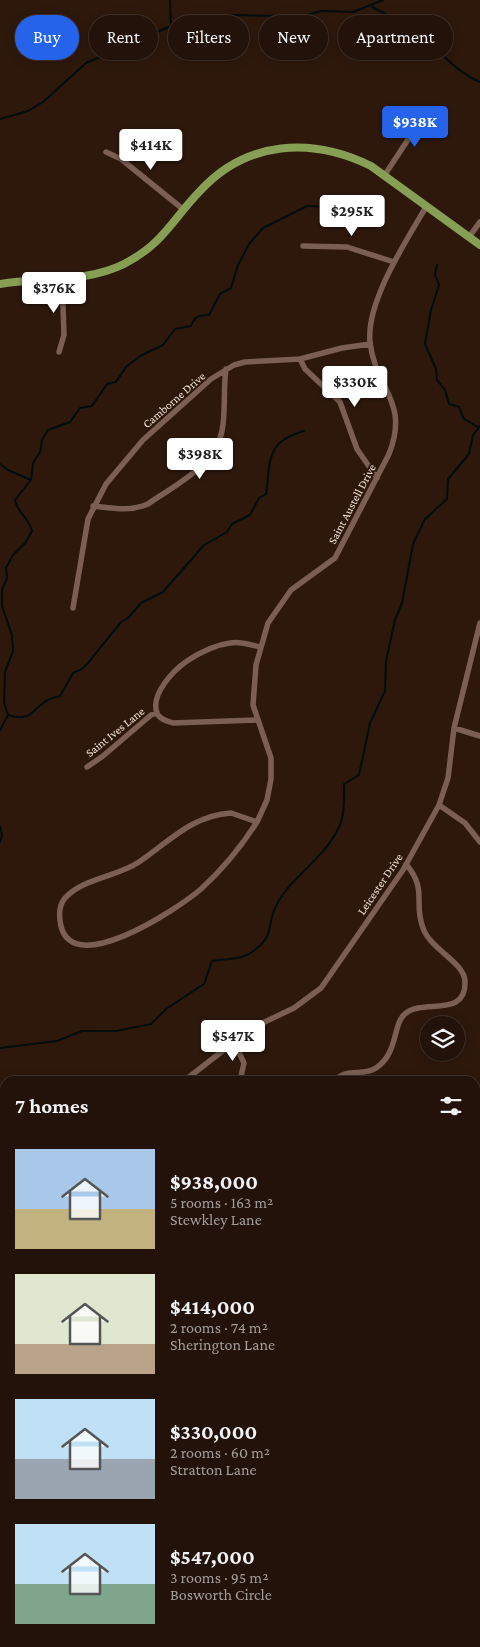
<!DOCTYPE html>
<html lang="en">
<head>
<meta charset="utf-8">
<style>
  :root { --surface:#221209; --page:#2e2017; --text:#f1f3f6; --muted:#a29e9c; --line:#3f322a; --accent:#2563eb }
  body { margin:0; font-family:"Crimson Pro",serif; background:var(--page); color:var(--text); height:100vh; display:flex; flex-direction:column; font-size:19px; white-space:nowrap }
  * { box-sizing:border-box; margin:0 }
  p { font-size:16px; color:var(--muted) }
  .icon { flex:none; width:28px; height:28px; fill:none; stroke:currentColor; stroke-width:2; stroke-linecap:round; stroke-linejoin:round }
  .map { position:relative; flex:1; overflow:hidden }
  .drawer { position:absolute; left:0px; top:1076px; width:480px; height:571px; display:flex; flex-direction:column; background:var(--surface); border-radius:15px 15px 0 0; box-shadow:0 2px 12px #0003,0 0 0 1px var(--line) }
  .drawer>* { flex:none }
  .top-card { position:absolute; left:15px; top:15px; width:450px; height:45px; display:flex; gap:10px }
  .controls { position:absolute; left:420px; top:1016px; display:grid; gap:10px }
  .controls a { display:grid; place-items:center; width:45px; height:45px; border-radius:50%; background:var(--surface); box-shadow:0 2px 12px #0003,0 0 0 1px var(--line); font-size:25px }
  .price { position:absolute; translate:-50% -42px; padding:0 11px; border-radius:5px; background:#fff; color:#222; font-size:16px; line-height:32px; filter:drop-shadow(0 1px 2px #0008) }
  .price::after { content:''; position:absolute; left:50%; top:30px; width:15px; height:11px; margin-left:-8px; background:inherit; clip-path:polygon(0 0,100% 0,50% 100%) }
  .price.active { background:var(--accent); color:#fff }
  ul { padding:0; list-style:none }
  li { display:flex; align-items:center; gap:15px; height:125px; padding:0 15px }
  li span { display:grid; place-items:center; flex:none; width:140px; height:100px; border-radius:0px; color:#555 }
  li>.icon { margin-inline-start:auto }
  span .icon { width:60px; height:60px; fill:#fffc; stroke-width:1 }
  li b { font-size:21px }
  h2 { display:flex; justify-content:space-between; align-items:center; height:60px; padding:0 15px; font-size:21px }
  .chip { padding:0 18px; border-radius:22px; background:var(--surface); box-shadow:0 2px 12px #0003,0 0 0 1px var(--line); font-size:18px; line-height:45px }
  .chip.active { background:var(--accent); color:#fff }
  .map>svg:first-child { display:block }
</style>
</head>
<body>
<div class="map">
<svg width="480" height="1647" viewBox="0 0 480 1647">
  <rect width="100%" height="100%" fill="#2e180c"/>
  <path fill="#000d0f" d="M0,1416L5,1418V1642H475V1426L480,1427V1647H0Z"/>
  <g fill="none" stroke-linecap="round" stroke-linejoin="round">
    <path stroke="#000d0f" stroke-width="2" d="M170,0L171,25
      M372,7C392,17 411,27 428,42C445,56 458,73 480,82
      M0,119L28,111L43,102L86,63L171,26L230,15L281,16L292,19L321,11L353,12L383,0
      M437,265L435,274L439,285L431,310L425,344L436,369L437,380L445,390L449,404L459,407L464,419L478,427
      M0,464L8,470L31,480
      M8,715C33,723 32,708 48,700C51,698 56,697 60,696L73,673L82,669L88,663L121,622L128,618L141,603L163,592L204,545L227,532L232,524L250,515L259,498L266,494C271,460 265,442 304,431
      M0,730L8,715L4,702L5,672L13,651L12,635L2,606V590L7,578L6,568L13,555L26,542L32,531C29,518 17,512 15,500L31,480L33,463L40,452L42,440L48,430L70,422L80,408L92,406L107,384L116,382L126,367L140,356L163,345L175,329L191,326C194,317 199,315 209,315L220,294L231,288L238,265L249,244L263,228L307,206L333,207L358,202
      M0,826L2,835L0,842
      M0,1048L57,1041L82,1031H116L151,1024L166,1009L204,984L212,961C225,959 241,960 252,952C276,935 266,926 276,906C291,876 323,860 338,829C345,817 344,798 344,784L359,775L370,723L385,691L386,661L395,620L402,603L413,544L425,519L447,499L448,479L469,454L473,435L480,426
      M475,1119L480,1117"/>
    <path stroke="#7a5f52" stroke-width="5.5" d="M106,152L121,159L184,210
      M384,176L415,129L431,110
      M469,237L480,222
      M303,246L347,247L394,262
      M59,352L64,335L62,278
      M300,359L305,369L340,402L357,449L377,478
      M93,506C112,508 129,512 148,504C175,485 215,466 222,431C226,411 223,389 226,369
      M73,608L88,519L106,484L143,440L211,379L234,365L245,362L300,359L342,348L370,344
      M257,720L173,723C167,721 159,719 157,713C150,694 174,670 187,661C199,653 215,645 230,643C240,641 251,645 260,647
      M454,728L480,736
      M87,767L103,756L151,715L157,713
      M439,805L465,823L480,842
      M231,813L257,822C241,847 222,870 201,889C179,908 66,984 60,920C59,913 60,904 65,898C83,878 117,877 139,862C170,841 191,816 231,813Z
      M257,822L267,800L271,779V758L253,705L256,665L268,623L291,590L335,558L389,454C410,401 375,389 370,342C366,302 406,241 426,207
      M234,1042L244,1063L240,1081
      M184,1081L252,1028L294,1008L321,988L403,870L439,805L448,778L454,728L480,623
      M335,1081C346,1067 363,1077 376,1068C399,1053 392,1023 406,1013C424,999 467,1018 465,981C464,962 430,949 423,928C413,902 428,890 406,864
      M0,1208L5,1201"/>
    <path stroke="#869f54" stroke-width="8" d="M0,284C40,277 86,283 124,264C164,243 171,221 200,191C247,140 312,137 371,166L480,245"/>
  </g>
  <g text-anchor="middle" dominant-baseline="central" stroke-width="4" stroke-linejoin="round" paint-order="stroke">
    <g font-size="12" fill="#f2e2da" stroke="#2e180c">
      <text transform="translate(174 400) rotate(-41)">Camborne Drive</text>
      <text transform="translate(352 504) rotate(-62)">Saint Austell Drive</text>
      <text transform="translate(115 732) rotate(-39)">Saint Ives Lane</text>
      <text transform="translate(380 884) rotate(-56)">Leicester Drive</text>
    </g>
  </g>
</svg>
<div class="controls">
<a><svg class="icon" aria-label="layers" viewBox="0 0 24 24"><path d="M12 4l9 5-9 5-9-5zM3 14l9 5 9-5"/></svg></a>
</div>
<b class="price active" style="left:415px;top:148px">$938K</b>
<b class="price" style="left:151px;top:171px">$414K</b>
<b class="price" style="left:352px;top:237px">$295K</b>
<b class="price" style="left:54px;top:314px">$376K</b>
<b class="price" style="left:355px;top:408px">$330K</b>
<b class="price" style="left:200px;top:480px">$398K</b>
<b class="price" style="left:233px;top:1062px">$547K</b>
<div class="top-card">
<a class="chip active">Buy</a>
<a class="chip">Rent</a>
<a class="chip">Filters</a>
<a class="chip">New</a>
<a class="chip">Apartment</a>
</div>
<section class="drawer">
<h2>7 homes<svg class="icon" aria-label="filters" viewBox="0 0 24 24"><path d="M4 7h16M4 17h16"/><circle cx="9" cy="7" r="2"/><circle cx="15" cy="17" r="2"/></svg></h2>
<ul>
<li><span style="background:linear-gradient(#a9c7e8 60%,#c2b280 0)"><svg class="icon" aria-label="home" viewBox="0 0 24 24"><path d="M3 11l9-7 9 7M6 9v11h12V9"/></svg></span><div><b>$938,000</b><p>5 rooms · 163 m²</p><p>Stewkley Lane</p></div></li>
<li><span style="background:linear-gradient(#dfe7d0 70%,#b9a48a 0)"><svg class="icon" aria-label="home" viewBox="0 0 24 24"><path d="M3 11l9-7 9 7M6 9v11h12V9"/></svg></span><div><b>$414,000</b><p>2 rooms · 74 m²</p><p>Sherington Lane</p></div></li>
<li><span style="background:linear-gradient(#bfe0f5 60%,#9aa5b1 0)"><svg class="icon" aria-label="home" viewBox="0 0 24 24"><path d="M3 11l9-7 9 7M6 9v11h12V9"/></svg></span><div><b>$330,000</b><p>2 rooms · 60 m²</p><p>Stratton Lane</p></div></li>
<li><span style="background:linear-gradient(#bfe0f5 60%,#7fa58c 0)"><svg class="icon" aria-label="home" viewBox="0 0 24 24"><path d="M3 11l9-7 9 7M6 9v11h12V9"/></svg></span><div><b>$547,000</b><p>3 rooms · 95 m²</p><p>Bosworth Circle</p></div></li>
</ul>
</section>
</div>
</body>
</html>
